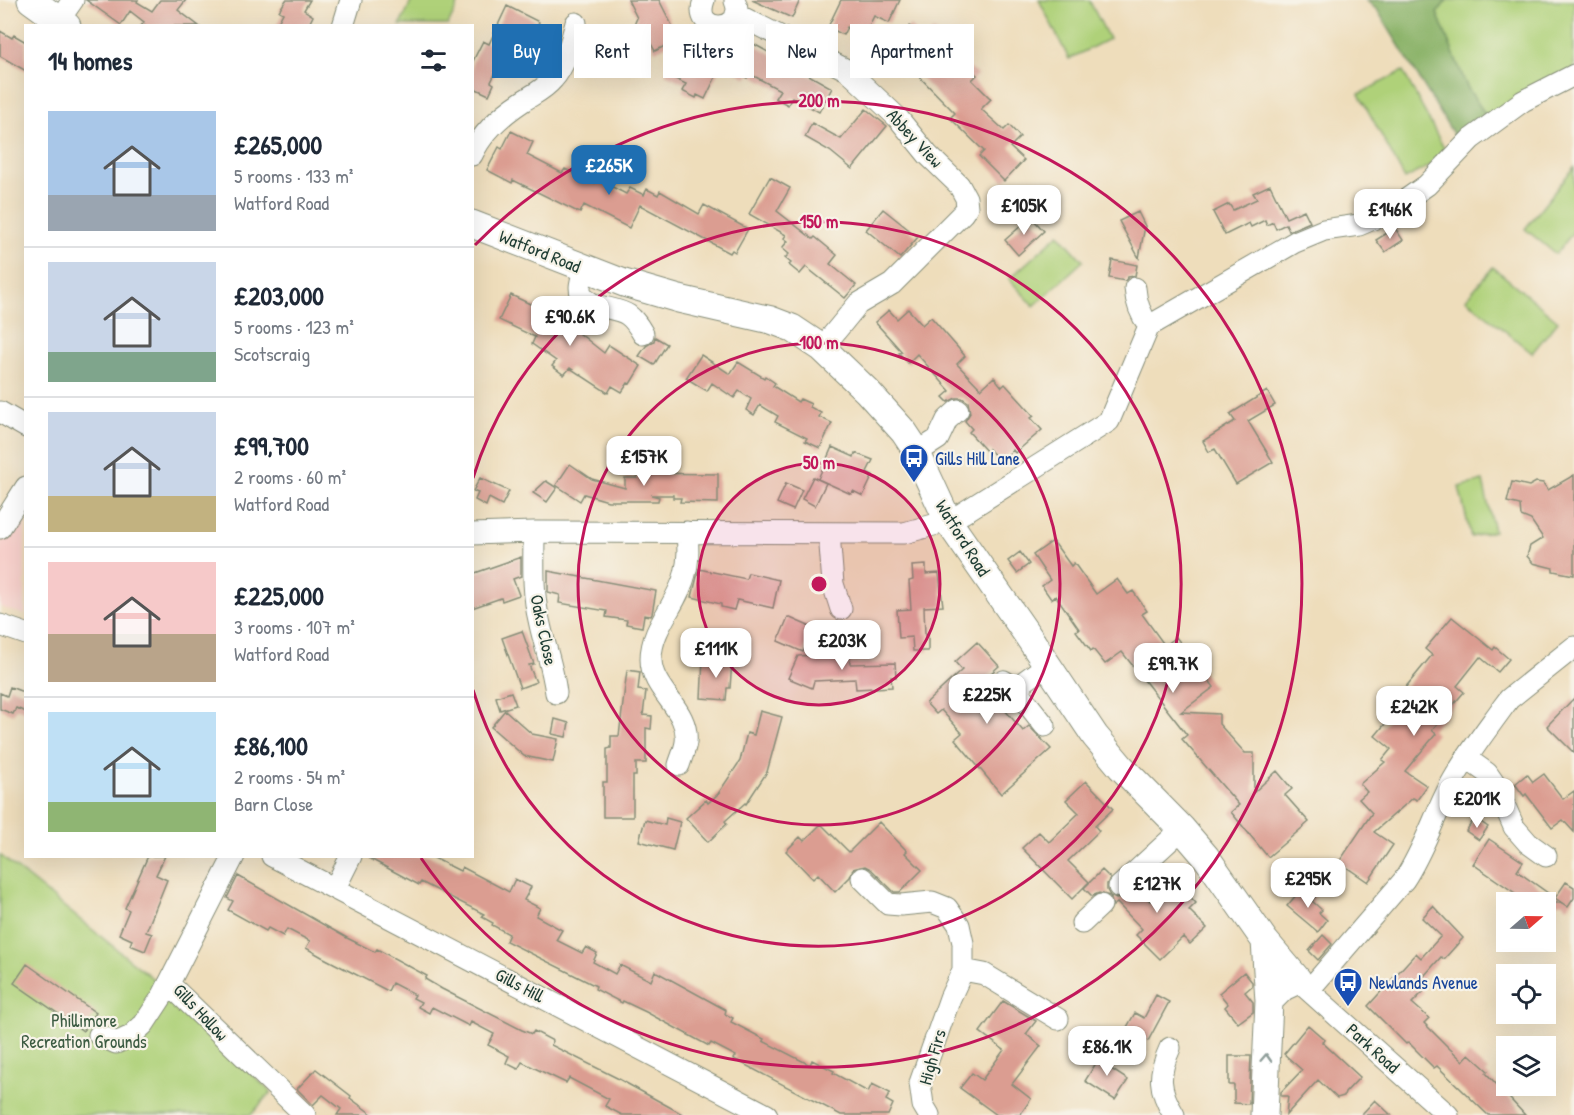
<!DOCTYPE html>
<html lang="en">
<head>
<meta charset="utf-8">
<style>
  :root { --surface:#fff; --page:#f6f6f7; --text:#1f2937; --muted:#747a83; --line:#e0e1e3; --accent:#1f6fb2 }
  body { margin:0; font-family:"Patrick Hand",sans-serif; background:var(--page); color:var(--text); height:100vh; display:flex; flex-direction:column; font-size:22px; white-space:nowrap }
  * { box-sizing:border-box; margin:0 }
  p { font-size:20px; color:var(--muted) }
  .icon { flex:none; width:33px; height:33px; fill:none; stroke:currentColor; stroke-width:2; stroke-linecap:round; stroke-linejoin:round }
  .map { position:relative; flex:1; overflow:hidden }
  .details { position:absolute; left:24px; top:24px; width:450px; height:834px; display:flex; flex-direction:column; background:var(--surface); border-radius:0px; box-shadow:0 6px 24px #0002 }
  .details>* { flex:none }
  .top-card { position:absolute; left:492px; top:24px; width:570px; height:54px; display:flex; gap:12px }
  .needle { width:39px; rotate:70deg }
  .buttons { position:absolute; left:1496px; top:892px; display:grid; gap:12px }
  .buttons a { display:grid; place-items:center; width:60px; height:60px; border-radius:0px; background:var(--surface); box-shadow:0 6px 24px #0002; font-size:30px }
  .price { position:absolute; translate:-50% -51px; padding:0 14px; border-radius:12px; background:#fff; color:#222; font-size:20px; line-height:39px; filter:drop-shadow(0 2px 3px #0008) }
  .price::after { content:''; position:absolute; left:50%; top:36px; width:18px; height:14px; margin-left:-9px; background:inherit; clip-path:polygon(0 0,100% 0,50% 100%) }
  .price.current { background:var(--accent); color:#fff }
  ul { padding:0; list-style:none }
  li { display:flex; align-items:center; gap:18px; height:150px; padding:0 24px }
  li+li { border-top:2px solid var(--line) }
  li span { display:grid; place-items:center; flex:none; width:168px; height:120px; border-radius:0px; color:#555 }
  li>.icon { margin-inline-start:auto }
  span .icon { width:72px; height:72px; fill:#fffc; stroke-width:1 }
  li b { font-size:26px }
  h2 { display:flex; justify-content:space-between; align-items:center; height:72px; padding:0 24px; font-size:26px }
  .pill { padding:0 21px; border-radius:0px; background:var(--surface); box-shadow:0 6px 24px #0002; font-size:21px; line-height:54px }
  .pill.current { background:var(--accent); color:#fff }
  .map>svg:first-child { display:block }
</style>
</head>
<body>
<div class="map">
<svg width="1574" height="1115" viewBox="0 0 1574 1115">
  <rect width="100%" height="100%" fill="#f7f3e8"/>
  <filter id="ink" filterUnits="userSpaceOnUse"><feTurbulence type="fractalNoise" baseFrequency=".0167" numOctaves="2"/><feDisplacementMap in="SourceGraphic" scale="12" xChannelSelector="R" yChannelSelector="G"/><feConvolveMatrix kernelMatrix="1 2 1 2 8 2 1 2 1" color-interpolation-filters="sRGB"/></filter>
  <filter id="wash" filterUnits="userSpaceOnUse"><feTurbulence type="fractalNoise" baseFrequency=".008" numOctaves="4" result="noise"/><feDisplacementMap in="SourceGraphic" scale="24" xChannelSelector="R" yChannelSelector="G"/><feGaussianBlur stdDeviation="1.35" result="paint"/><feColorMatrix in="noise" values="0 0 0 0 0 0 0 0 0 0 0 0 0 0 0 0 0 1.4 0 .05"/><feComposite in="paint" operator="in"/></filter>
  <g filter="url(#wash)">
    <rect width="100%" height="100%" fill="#edb"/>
    <path fill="#f7d0cb" d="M25,502V615L0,607V543Z"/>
    <path fill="#afd179" stroke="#678756" stroke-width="1.5" d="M412,0H460L448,25H400Z
      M1039,0H1089L1109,39L1069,59Z
      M1447,0H1574V77L1489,120L1467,87L1437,13Z
      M1403,71L1448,156L1405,179L1359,94Z
      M1574,167V231L1556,254L1525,229Z
      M1059,234L1083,261L1034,306L1009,279Z
      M1493,267L1558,321L1532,353L1466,299Z
      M1483,481L1494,531L1471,537L1459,487Z
      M0,855L151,977L271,1092L251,1115H0Z"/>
    <path fill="#8bb369" stroke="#55784e" stroke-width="1.5" d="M1366,0H1447L1437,13L1467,87L1489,120L1460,145L1378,11Z"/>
    <g id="blocks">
      <path fill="#db9d91" d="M86,0H138L137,2L152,11L160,0H186L178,10L199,26H141L144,22L130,11L121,25Z
        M286,0H310L304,10L313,16L308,26H276L283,13L279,11Z
        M628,0H659L679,39L655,51L651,44L643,42L634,25L637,18Z
        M752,0H800L792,18Z
        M841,0H900L889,23L874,16L864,36L847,27L843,35L828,27Z
        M507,6L539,22L533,35L523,30L512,51L517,54L512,65L502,60L491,82L494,84L489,95L472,87V63L483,41L489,44Z
        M910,26L924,40L934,30L945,41L934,53L956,74L965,64L977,75L972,80L991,99L981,109L1004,130L1009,125L1020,137L1010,147L1024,160L1004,181L979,156L984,151L950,118L955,113L890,47Z
        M0,31L12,38L14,35L26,42V71L0,56Z
        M743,38L832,88L819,112L792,97L788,105L775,98L780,90L750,74L747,78L722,64L705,99L697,95L696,98L682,91L686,84L665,74L678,47L704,60L714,40L736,51Z
        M866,109L887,126L852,169L830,151L805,137L812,123L841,139Z
        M511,131L533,142L527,155L562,173L565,169L595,183L597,179L626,194L630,188L644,195L647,189L658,195L660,191L699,214L704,205L748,229L735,252L732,250L730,253L640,205L629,228L584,205L580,213L513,180L512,183L487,170L499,147L502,149Z
        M770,177L790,188L777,211L813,239L815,237L837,255L830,264L856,285L845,298L806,267L800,274L789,265L791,263L785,258L789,254L782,248L788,241L784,238L786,235L749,214Z
        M1270,185L1286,218L1304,210L1310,222L1289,231L1286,224L1276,229L1273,222L1267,225L1265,220L1251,227L1249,223L1225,235L1213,212L1229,204L1233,210L1257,199L1253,193Z
        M883,209L918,237L900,258L866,230Z
        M1138,212L1145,226L1139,258L1119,221Z
        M1031,217L1044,231L1018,255L1005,240Z
        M1395,228L1403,240L1385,252L1376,240Z
        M1112,260L1137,265L1135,276L1128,277L1125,281L1109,278Z
        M511,295L560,318L562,316L572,324L570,326L604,353L609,345L641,366L630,384L628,383L622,392L612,386L608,393L570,368L564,375L552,366L556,361L532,344L535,337L499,320Z
        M908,309L922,325L931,317L965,356L957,364L981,389L994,377L1002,387L1005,384L1034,416L1031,418L1042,430L1015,453L1013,450L1000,461L989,449L988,453L969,432L972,429L965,421L970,413L968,402L962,398H956L948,402L943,397L950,391L917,354L908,363L899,353L902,352L875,322L889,310L897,319Z
        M655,337L667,344L654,365L639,356L646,346L654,341Z
        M701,355L730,374L738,362L764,378L765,376L775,383L773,386L798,402L800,399L811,404L810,407L821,413L819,417L832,423L820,448L805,441L807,438L775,422L778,416L760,405L754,415L746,410L751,399L739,391L734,398L712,383L707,391L686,378Z
        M1267,391L1275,405L1248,421L1273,462L1236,484L1215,449L1209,452L1203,441L1235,421L1230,414Z
        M832,447L854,457L855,453L873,460L867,472L873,475L863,496L853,491L851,494L818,479Z
        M570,464L592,479L625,488V478H637V473L718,474V503L680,502L681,498H673V495H651L659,497L658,501H608L584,494L580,501L556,485Z
        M1574,475V575L1553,571V568L1533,563L1527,556L1530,546L1543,538L1531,520L1521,516L1520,505L1507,502L1512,482L1529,486L1536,482L1543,483L1548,490Z
        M813,477L826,483L815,506L802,499Z
        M480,478L509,491L502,505L489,498L486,506L475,500L478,493L473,491Z
        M546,481L557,488L547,502L533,493Z
        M786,483L802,490L793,510L777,503Z
        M1053,541L1071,566L1074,563L1096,594L1117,579L1128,594L1133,591L1147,611L1142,614L1165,646L1176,637L1214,687L1181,712L1219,714V724L1245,753H1254V792L1277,771L1292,789L1285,795L1309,822L1268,857L1231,812L1239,805L1182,739L1187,735L1122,652L1105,664L1093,649L1091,651L1076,631L1079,629L1056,596L1051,599L1042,586L1050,580L1033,555Z
        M1020,552L1029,564L1017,573L1008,561Z
        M521,557V576L513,579L519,595L502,601L501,598L472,608V574Z
        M926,565V574L939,573L943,606L924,607L925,635L928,634V651H913L912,637L899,638L897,610L911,609L909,581L913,580L912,566Z
        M699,569L746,579L748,573L779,580L773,608L737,600L734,610L721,607V604L692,597Z
        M548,571L656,591L652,614L651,616L644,615L642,627L626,624L627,620L606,617L607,611L559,603L560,595L548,592Z
        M788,617L813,628L803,652L778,641Z
        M1452,617L1493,650L1495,647L1509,659L1498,672L1480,657L1457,686L1464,692L1432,730L1436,734L1405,771L1427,786L1417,800L1413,798L1374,832L1393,845L1368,882L1339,862L1372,813L1359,799L1367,792L1360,784L1385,762L1382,760L1391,749L1375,736L1406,699L1400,694L1432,655L1425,649Z
        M522,631L534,664L529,665L536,682L520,688L502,638Z
        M977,642L999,666L966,696L982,715L998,702L1023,731L1029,726L1051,749L1001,794L955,739L962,733L941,710L936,714L926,703L962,670L955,662Z
        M849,653L850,664L895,663L896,677H891L892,687L856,689L855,679L814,681L812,688L788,678L798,656Z
        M703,659L732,661L730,688H727L726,700L701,698Z
        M627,670L640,672L638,690L646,691L643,715L652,716L651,729L646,728V763H636V776H633V817H603V782H607V749L611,748V736H619Z
        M10,687L26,693V712L16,708L13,714L0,709V693L7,696Z
        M511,692L516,705L500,710L496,697Z
        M1574,698V753L1547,726Z
        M505,710L532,734L558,739L553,762L524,756L491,727Z
        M760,711L782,717L767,772L746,804L745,803L725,821L727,824L708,842L686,818L706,800L708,803L718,794L740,761L747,733L754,735Z
        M555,719L569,723L566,737L552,734Z
        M1527,774L1533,782L1544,774L1563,799L1574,791V832L1563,820L1552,828L1526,794L1524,796L1515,784Z
        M1086,781L1113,809L1095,826L1099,831L1068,861L1089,882L1072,899L1022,848L1039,832L1049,842L1079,813L1066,800Z
        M666,818L680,822L673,850L639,841L645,820L665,825Z
        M1475,818L1488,827L1479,840L1466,831Z
        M879,822L907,851L905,853L922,870L900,892H894L871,869L865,866L853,869L850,877L835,892L818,874L813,879L786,851L800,837L804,841L821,824L849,852Z
        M1489,839L1523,862L1517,871L1562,903H1509L1515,893L1473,864Z
        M148,856H165L156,875L167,880L146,932L152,934L145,951L130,945L132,940L119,934L129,910L125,908Z
        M365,856H430L460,871L462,867L509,892L515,879L531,887L524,900L540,908L536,916L562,930L556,940L582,953L586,947L597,953L593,962L615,974L620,965L651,981L655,971L726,1010L725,1014L733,1018L731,1022L764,1039L763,1041L810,1065L812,1060L834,1071L833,1073L868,1092L872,1084L890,1093L886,1100L893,1104L888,1115H841L734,1059L736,1056L711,1043L709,1046L646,1012L623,1001L622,1003L595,989L596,986L506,941L509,934L492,925L493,923L482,917L484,914L421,882L419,885Z
        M1102,870L1110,878L1107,884V890L1110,896L1116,899L1127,897L1137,888L1150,901L1172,878L1196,903L1189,910L1207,928L1190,944L1183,937L1160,959L1136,935L1142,929L1117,903L1113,906L1110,896L1099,893L1092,896L1084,888Z
        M238,876L347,938L375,952L377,949L427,976L425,979L442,989L522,1030L532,1034L534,1031L553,1041L551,1045L617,1078L684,1115H622L605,1106L609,1099L569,1078L566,1083L522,1062L518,1069L506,1063L509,1056L488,1045L494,1034L471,1022L469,1026L432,1007L429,1013L418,1007L421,1002L413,998L415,995L392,983L388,991L322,957L306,948L310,941L287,929L283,936L268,928L266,931L228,910L233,901L227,898Z
        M1566,882L1574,887V898L1568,907L1555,898Z
        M1303,887L1315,897L1312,901L1322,910L1319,913L1327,920L1318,932L1287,906Z
        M1433,906L1463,938L1444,959L1441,957L1416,985L1423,992L1412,1003L1429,1018L1424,1023L1450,1049L1463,1061L1469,1054L1488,1071L1486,1073L1525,1115H1488L1437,1066L1434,1068L1408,1042L1406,1044L1368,1006L1416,953L1421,958L1441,936L1422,918Z
        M1323,935L1332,944L1318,960L1309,951Z
        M27,964L96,1013L83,1031L14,983Z
        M1244,972L1252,982V986L1245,992L1253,1002V1012L1238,1023L1225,1007L1228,1004L1219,993Z
        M1156,995L1169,1002L1148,1041L1126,1029L1135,1013L1144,1018Z
        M1003,1001L1036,1021L1026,1034L1041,1046L1012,1084L1031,1099L1020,1115H997L960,1088L972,1073L982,1080L1004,1050L980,1032Z
        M1308,1025L1325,1040L1322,1042L1360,1077L1345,1093L1344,1096L1337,1098L1318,1080L1286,1115L1288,1096H1281V1092L1302,1070L1284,1054Z
        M1104,1050L1117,1059L1111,1069L1128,1080L1115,1100L1085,1081Z
        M1229,1056H1251L1249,1104L1234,1103V1085H1229Z
        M316,1069L351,1096L350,1098L373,1115H337L341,1109L323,1095L313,1105L297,1089Z
        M1375,1100L1391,1115H1361Z"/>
    </g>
  </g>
  <g filter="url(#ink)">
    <use href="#blocks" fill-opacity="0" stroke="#868d78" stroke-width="1.5"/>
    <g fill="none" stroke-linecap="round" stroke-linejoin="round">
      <g stroke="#868d78" stroke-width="23">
        <path id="minor" d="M704,0C691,36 748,33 735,1
          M736,14L847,70L898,118L928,155L959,185L966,198L967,207L963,213L892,284L858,304L822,348
          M59,20L73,0
          M343,26L351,0
          M472,155C482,133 503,114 523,101C534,94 545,89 553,79C566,65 571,41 576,23
          M584,269C583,276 578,286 581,293C588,309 615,306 628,315C635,320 639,327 643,334
          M1135,288C1136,303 1140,314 1149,326
          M0,412L26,427
          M916,453L938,439L947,420L958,410
          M0,528L26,487
          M534,532C534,561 532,592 539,620C544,645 553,667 556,693
          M829,533L833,584L841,609
          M472,534L534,532L904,533L948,521L963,513L1109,421L1149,326L1295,242L1324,230L1359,225L1387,213L1427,185L1471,139L1523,101L1574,75
          M0,625L26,634
          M1015,688L1047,665
          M986,695L1004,681L1015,688L1045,726
          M1466,758L1487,773L1496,786L1514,827L1528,843L1546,856
          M679,765C681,758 685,750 686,742C690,709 651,691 651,659C651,627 678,604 685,574C689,560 688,546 687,532
          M272,856L767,1115
          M862,878L888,904L901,905L932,902L947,908L959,925L963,943V970L950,998L920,1083L923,1105L929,1115
          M1119,887L1182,829
          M335,888L351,856
          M1082,923L1101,905
          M963,970L984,974L1058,1019
          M1298,981L1448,1115
          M169,984L305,1115
          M1309,990L1404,880C1424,850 1434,816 1451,784C1466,756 1485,732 1503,707L1509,699L1574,647
          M99,1035L116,1043L131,1036L144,1024L163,995L234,856
          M1170,1048C1158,1074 1158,1089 1174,1115"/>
      </g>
      <g stroke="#868d78" stroke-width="29">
        <path id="major" d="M31,0L67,26
          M472,224L624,283L679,299L771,320L792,328L822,348L867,391L904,432L914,447L948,521L1026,633L1095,736L1121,767L1182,829L1206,857L1265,941L1298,980L1283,987L1269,1001
          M1264,1115L1269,1001L1265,941"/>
      </g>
      <use href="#minor" stroke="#fff" stroke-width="21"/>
      <use href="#major" stroke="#fff" stroke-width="27"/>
    </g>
    <defs><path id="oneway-chevron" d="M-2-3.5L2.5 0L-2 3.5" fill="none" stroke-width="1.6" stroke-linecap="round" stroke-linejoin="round" transform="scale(1.5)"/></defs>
    <use stroke="#8f9e9a" href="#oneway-chevron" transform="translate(1266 1058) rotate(-87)"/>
  </g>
  <circle cx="819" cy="584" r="121" fill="#c2185b" fill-opacity=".12"/>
  <g fill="none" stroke="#c2185b" stroke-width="3">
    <circle cx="819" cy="584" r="121"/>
    <circle cx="819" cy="584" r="241"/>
    <path d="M473 478A362 362 0 1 1 473 690"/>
    <path d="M475 245A483 483 0 1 1 421 858"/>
  </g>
  <defs>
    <g id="bus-pin" transform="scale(1.5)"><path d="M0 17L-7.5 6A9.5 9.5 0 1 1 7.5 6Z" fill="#1a4fb4" stroke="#f7f3e8"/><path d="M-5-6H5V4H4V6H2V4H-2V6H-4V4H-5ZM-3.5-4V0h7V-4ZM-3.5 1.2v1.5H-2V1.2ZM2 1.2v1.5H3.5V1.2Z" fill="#fff"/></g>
  </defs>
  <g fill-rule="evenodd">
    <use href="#bus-pin" x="914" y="458"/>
    <use href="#bus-pin" x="1348" y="982"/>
  </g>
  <g text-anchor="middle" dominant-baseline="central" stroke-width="4.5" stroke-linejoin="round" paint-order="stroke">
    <g font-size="18" fill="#1f3d34" stroke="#f7f3e8">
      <text transform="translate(915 138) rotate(47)">Abbey View</text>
      <text transform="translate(540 251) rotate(22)">Watford Road</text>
      <text transform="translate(963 538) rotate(58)">Watford Road</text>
      <text transform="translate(544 630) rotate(78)">Oaks Close</text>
      <text transform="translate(520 985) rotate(28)">Gills Hill</text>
      <text transform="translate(201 1012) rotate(47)">Gills Hollow</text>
      <text transform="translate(1373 1048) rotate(42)">Park Road</text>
      <text transform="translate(932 1057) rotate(-74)">High Firs</text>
    </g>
    <g font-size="18" fill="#164399" stroke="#f7f3e8" text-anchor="start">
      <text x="935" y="458">Gills Hill Lane</text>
      <text x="1369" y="982">Newlands Avenue</text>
    </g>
    <g font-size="18" fill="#3c5b42" stroke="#f7f3e8">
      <text x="84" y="1020">Phillimore<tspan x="84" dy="21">Recreation Grounds</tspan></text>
    </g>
  </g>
  <circle cx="819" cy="584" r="9" fill="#c2185b" stroke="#f7f3e8" stroke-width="3"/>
  <g font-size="18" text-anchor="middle" font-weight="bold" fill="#c2185b" stroke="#f7f3e8" stroke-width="4.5" stroke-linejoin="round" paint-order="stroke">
    <text x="819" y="107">200 m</text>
    <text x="819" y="228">150 m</text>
    <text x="819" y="349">100 m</text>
    <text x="819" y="469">50 m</text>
  </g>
</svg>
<div class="buttons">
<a><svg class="needle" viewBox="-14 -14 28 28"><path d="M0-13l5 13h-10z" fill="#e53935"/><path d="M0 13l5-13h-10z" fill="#747a83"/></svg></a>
<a><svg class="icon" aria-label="locate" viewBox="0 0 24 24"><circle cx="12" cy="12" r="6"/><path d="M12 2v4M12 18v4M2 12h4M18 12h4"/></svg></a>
<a><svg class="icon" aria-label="layers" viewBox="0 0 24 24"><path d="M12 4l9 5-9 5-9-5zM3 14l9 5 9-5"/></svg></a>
</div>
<b class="price current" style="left:609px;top:196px">£265K</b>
<b class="price" style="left:1024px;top:236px">£105K</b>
<b class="price" style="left:1390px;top:240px">£146K</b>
<b class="price" style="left:570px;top:347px">£90.6K</b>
<b class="price" style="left:644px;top:487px">£157K</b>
<b class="price" style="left:842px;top:671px">£203K</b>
<b class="price" style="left:716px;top:679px">£111K</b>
<b class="price" style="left:1173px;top:694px">£99.7K</b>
<b class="price" style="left:987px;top:725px">£225K</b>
<b class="price" style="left:1414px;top:737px">£242K</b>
<b class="price" style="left:1477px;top:829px">£201K</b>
<b class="price" style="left:1308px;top:909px">£295K</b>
<b class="price" style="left:1157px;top:914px">£127K</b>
<b class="price" style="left:1107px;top:1077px">£86.1K</b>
<div class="top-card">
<a class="pill current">Buy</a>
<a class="pill">Rent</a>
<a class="pill">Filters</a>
<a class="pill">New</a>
<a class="pill">Apartment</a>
</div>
<section class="details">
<h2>14 homes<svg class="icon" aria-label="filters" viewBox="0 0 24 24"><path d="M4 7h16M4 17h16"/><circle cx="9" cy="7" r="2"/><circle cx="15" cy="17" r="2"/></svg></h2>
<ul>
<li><span style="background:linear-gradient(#a9c7e8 70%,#9aa5b1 0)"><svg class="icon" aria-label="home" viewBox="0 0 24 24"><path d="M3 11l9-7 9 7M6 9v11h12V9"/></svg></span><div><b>£265,000</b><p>5 rooms · 133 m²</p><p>Watford Road</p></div></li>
<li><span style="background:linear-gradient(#c9d6e8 75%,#7fa58c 0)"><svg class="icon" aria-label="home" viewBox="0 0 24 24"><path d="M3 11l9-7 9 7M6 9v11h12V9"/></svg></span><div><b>£203,000</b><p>5 rooms · 123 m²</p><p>Scotscraig</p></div></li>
<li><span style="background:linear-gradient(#c9d6e8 70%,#c2b280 0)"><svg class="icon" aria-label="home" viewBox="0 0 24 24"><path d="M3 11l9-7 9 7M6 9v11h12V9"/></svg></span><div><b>£99,700</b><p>2 rooms · 60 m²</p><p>Watford Road</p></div></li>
<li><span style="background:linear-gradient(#f6c9c9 60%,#b9a48a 0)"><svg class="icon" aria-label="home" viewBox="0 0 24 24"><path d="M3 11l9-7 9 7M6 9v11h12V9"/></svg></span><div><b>£225,000</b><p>3 rooms · 107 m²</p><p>Watford Road</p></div></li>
<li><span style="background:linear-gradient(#bfe0f5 75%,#8fb573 0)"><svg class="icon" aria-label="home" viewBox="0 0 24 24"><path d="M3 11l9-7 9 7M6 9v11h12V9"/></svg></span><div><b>£86,100</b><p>2 rooms · 54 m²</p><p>Barn Close</p></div></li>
</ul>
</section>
</div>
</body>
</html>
